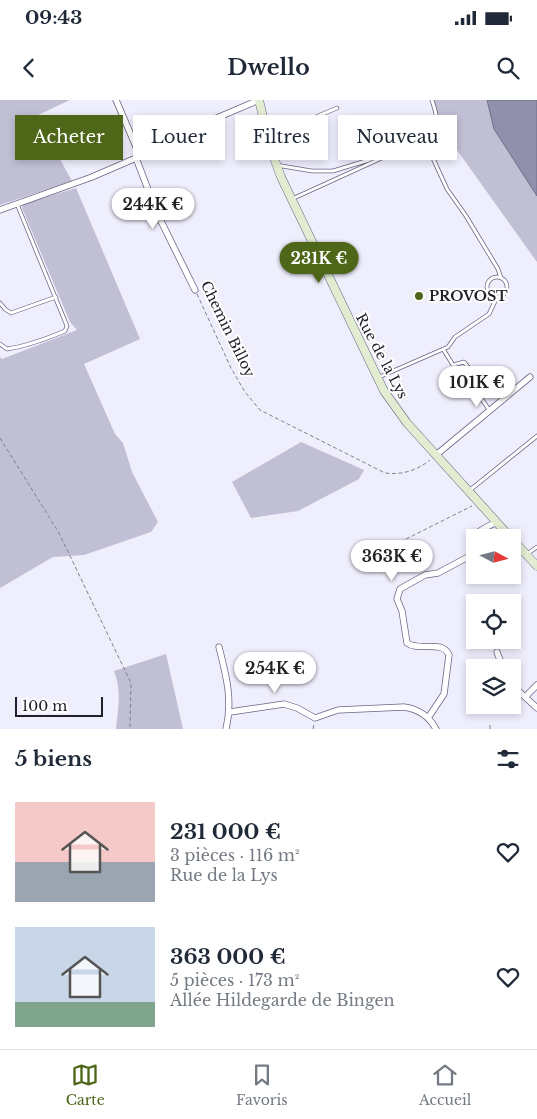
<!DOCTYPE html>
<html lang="fr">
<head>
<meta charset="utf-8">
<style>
  :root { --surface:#fff; --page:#f6f6f7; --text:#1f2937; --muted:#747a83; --line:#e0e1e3; --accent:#4d6617 }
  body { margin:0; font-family:"Libre Baskerville",serif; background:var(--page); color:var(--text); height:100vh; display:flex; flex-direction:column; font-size:19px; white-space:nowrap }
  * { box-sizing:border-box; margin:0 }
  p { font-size:16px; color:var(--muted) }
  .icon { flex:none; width:28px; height:28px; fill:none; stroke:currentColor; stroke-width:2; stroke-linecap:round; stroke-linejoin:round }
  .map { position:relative; height:629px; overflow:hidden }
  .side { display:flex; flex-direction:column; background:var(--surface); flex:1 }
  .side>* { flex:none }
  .hud { position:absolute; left:15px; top:15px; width:508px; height:45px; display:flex; gap:10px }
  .needle { width:32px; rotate:97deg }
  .buttons { position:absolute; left:466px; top:429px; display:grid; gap:10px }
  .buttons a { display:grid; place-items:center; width:55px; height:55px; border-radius:0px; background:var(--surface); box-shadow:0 2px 8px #0003; font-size:25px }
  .scale { position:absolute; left:15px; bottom:12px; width:88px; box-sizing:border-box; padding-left:5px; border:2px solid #20202c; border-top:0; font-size:14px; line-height:18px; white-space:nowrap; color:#20202c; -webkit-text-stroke:4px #fff; paint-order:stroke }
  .price { position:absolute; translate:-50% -42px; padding:0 11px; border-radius:18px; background:#fff; color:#222; font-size:16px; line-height:32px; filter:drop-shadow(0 1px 2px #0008) }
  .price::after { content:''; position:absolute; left:50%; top:30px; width:15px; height:11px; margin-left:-8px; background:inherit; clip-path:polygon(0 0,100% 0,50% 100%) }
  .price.selected { background:var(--accent); color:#fff }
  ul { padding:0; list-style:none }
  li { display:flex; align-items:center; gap:15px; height:125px; padding:0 15px }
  li span { display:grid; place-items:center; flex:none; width:140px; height:100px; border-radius:0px; color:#555 }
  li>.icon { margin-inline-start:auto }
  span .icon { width:60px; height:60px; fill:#fffc; stroke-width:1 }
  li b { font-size:21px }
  h2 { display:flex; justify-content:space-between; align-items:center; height:60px; padding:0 15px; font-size:21px }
  .tag { padding:0 18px; border-radius:0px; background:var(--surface); box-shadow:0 2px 8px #0003; font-size:18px; line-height:45px }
  .tag.selected { background:var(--accent); color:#fff }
  .status { display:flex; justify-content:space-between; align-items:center; height:35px; padding:0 25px; background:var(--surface); direction:ltr }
  .status svg { height:14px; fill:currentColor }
  header { display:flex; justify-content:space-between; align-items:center; height:65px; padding:0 15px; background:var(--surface); font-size:22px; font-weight:800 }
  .menu { display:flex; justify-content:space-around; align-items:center; height:70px; border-top:1px solid var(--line); background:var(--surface); font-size:14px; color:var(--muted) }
  .menu a { display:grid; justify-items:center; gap:2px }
  .menu .selected { color:var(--accent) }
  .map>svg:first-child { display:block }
</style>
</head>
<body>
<div class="status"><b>09:43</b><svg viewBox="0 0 49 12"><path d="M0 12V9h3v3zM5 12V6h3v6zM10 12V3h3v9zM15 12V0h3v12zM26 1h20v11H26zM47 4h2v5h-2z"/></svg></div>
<header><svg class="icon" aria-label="back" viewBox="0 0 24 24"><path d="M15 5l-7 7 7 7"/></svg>Dwello<svg class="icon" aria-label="search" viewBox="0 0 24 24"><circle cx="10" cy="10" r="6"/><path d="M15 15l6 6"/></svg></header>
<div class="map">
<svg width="537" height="629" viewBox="0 0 537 629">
  <rect width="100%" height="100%" fill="#efeefd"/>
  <path fill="#c0bfd4" d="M0,0H70L36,16L72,81L0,105Z
    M433,0H487L494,29L537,96V162L442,29Z
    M76,88L140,239L84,264L115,334L123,343L132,372L158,422L151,432L84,455L53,457L0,488V257L2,259L77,230L70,222L22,108L23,104Z
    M301,342L364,370L359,379L298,411L251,418L232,382Z
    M166,554L183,629H116C118,608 122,591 114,571Z"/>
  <path fill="#908fac" stroke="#6e6e86" d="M487,0H537V96L494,29Z"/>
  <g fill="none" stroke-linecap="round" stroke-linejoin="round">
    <g stroke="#676584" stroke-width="4.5">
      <path id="service" d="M268,37L337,8
        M276,65L312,71H333L369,60L432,30C440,20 435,11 432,0
        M292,99L406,47L414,45L421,46L426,49L431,54L447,89L466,116L498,169L501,178
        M487 187a10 10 0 1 1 20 0a10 10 0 1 1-20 0Z
        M0,203L5,209L11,213L56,197
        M0,244L7,249C27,246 46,239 65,231L67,226L17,104
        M443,249L453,265L464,262L488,292L481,298L490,311
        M377,278L448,247L455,237L489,214L497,197
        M470,390L537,336
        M527,454L537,447"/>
    </g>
    <g stroke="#676584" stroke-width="7">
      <path id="minor" d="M116,0L140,56
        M136,58L157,113L195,190
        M0,110L92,77L136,58L212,20L259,0
        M436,355L530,277
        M219,547C226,575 233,600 226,629
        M497,552L503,568
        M512,585L537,608
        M525,597L537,585
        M230,612L284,604L297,608L315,618L338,610L404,607C418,609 429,616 436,629
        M428,618L444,594L449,555C442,539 419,552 407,543L402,511L397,499L400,489L425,475L438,473L468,457C473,451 470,444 473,438C478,430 489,426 497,422"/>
    </g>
    <g stroke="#676584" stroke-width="9">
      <path id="secondary" d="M259,0L270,47L281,77L384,291L407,323L511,438
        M512,439L537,466"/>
    </g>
    <path stroke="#81818e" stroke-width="1" stroke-dasharray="4 2.5" stroke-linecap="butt" d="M197,194L231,268L245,292L260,310L385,373C402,375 416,371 430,360
      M0,338L59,433L131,583L130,629
      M400,442L472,406
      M490,625V629
      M313,629L314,624"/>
    <use href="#service" stroke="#fff" stroke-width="3"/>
    <use href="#minor" stroke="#fff" stroke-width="5.5"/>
    <use href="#secondary" stroke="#e2ecd1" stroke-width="8"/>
  </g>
  <circle fill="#4d6617" stroke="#fff" stroke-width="2" cx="419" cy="196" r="5"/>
  <g text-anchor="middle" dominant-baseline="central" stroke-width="4" stroke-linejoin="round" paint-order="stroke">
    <g font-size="14" font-weight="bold" fill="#20202c" stroke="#fff" text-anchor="start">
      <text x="429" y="196">PROVOST</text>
    </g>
    <g font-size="14" fill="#20202c" stroke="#fff">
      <text transform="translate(228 229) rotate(64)">Chemin Billoy</text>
      <text transform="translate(382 256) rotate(62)">Rue de la Lys</text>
    </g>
  </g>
</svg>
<div class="buttons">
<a><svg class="needle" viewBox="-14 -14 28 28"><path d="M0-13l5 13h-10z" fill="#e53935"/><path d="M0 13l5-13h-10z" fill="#747a83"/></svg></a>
<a><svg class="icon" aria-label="locate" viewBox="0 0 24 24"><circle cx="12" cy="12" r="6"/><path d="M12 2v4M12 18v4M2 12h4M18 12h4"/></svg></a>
<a><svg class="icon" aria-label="layers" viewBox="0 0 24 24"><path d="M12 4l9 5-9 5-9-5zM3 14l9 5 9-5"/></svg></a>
</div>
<div class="scale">100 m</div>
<b class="price" style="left:153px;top:130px">244K €</b>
<b class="price selected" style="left:319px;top:184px">231K €</b>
<b class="price" style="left:477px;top:308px">101K €</b>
<b class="price" style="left:392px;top:482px">363K €</b>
<b class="price" style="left:275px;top:594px">254K €</b>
<div class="hud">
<a class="tag selected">Acheter</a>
<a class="tag">Louer</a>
<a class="tag">Filtres</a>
<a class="tag">Nouveau</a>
</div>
</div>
<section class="side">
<h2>5 biens<svg class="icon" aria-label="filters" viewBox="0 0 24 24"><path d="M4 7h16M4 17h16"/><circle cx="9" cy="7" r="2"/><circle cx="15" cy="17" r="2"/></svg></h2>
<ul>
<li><span style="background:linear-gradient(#f6c9c9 60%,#9aa5b1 0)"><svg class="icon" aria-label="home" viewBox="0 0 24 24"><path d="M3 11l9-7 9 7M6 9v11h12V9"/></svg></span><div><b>231 000 €</b><p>3 pièces · 116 m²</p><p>Rue de la Lys</p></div><svg class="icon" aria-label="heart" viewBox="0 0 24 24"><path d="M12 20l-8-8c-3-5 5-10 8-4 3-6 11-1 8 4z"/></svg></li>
<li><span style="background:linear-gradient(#c9d6e8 75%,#7fa58c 0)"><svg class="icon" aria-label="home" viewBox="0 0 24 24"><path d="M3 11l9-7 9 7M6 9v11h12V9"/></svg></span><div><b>363 000 €</b><p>5 pièces · 173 m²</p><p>Allée Hildegarde de Bingen</p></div><svg class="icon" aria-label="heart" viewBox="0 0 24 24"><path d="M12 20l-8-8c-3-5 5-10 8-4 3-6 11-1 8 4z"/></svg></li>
</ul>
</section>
<nav class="menu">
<a class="selected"><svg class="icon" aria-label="map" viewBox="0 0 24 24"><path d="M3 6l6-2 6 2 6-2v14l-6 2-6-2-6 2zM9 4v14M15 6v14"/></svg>Carte</a>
<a><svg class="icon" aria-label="saved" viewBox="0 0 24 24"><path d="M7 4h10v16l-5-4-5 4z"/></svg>Favoris</a>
<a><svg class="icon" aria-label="home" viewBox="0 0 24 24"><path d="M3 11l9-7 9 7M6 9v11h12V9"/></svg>Accueil</a>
</nav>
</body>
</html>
